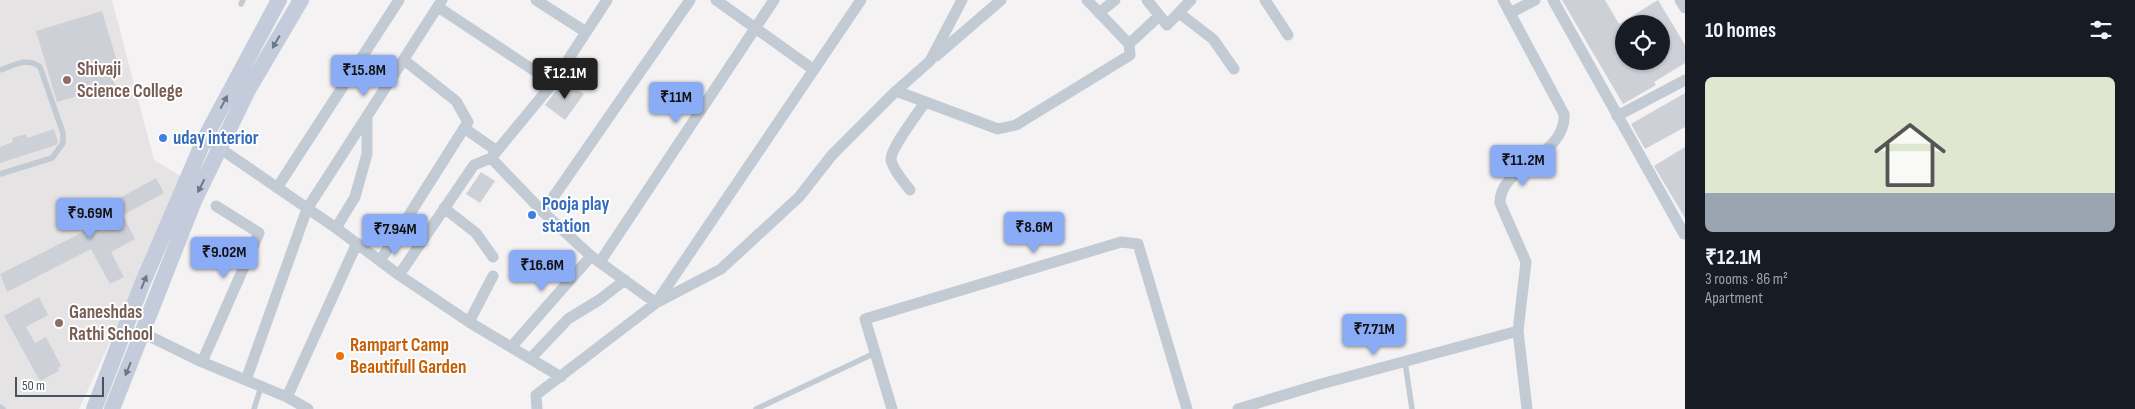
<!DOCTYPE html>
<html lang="en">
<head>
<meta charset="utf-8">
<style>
  :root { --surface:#171b24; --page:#242831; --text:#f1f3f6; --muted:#9ea1a6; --accent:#8aabf5 }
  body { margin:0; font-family:"Sofia Sans Condensed",sans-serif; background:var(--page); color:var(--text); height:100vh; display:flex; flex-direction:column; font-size:19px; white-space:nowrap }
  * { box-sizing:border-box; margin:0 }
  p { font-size:16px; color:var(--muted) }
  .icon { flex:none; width:28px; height:28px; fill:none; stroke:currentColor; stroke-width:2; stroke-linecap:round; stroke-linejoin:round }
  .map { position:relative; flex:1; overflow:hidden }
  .side { display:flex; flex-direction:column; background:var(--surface); width:450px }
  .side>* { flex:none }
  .buttons { position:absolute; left:1615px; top:15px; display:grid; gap:10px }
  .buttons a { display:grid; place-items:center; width:55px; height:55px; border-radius:50%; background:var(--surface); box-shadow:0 1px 4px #0004; font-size:25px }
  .scale { position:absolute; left:15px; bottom:12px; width:89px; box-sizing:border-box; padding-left:5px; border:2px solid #485261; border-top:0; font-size:14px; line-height:18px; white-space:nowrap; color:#485261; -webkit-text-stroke:4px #fff; paint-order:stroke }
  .price { position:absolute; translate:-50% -42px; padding:0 11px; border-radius:5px; background:var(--accent); color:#111; font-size:16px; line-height:32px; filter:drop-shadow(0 1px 2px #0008) }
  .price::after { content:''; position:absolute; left:50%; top:30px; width:15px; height:11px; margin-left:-8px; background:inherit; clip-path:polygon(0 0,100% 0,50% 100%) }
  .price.active { background:#222; color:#fff }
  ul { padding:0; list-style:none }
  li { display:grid; align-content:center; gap:10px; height:265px; padding:0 20px }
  li span { display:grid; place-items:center; height:155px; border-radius:8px; color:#555 }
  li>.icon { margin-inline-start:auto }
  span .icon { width:90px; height:90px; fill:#fffc; stroke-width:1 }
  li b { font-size:21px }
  h2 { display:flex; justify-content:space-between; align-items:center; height:60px; padding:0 20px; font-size:21px }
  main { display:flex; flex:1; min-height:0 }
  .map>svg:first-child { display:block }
</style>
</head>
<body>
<main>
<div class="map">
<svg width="1685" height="409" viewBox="0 0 1685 409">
  <rect width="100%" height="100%" fill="#f4f2f2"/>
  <path fill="#e5e3e4" d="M0,0H112L154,160L185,179L79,409H0Z"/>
  <path fill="#ced0d7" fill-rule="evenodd" d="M1562,0H1605L1619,24L1658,0L1685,45V63L1654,82L1656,85L1623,104ZM1624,24H1661V61H1624Z
    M102,11L121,75L112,77L115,85L57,102L36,31Z
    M564,80L584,94L565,120L545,105Z
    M1685,93V127L1645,149L1631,124Z
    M54,129L58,142L56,145L0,163V147L13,142L12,138L26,134L27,138Z
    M1685,147V218L1654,166Z
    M481,172L495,181L480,203L466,194Z
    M156,178L164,193L123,215L135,239L111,252L124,277L110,284L91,249L7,292L0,274L93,227L94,225L89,215Z
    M39,297L48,315L26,327L35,343L46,337L61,366L58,368L59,371L40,381L4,316Z"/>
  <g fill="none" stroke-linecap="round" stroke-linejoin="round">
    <path stroke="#c2cad4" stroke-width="5.5" d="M241,4L243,0
      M0,70C15,65 27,57 40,67L63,133V143L52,158L0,174
      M1405,362L1412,409
      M0,407L3,409
      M254,409L261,387
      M756,409L875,353"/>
    <path stroke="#c2cad4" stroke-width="11" d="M536,0L586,32
      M690,0L543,212L591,256L656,303L861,0
      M716,0L814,70
      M1147,0L1167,25L1191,0
      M1265,0L1288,35
      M1503,0L1564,114C1567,156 1499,166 1500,203L1526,262L1518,331L1527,409
      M1553,0L1684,234
      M1680,0L1685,8
      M438,7L553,83
      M1099,13L1115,0
      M1179,13L1213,39L1234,69
      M1510,13L1535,0
      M1129,44L1159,16
      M936,56L1001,0
      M896,91L998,129L1016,125L1130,55L1129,44L1087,0
      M1617,116L1685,80
      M464,128L497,151
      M205,138L336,228L399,275L469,322L561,377
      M491,158L543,212
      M277,188L399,0
      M910,190C904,182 893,170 891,160C890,149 918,113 925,102
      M444,208L476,233L493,257
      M336,228L355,197L367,154V117
      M380,261L468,122L456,101L404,60
      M600,262L774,0
      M399,275L474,165L491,158L553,83L607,0
      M469,322L493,276
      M143,333L202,362L287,397L308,409
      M512,346L591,256
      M531,358L568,319L599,300L625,280
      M202,362L259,233L216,206
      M246,380L307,209L442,0
      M287,397L357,243
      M537,409L536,395L656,303L721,269L799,197L832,155L896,91L930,61L962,0
      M892,409L865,319L1121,242L1138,244L1187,409
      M1238,409L1321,384L1518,331"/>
    <path stroke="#c4ccdc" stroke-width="16" d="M94,409L143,282L205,138L279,0
      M112,409L194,201L248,90L301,0"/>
  </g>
  <defs><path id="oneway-solid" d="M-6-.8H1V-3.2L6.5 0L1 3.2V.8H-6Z" transform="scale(1.25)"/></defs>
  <g fill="#6d7786">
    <use href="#oneway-solid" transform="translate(276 42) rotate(120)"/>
    <use href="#oneway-solid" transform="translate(224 102) rotate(-62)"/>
    <use href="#oneway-solid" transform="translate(201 186) rotate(117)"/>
    <use href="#oneway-solid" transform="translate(144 282) rotate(-68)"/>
    <use href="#oneway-solid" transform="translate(128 369) rotate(112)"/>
  </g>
  <g fill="#8d6e63" stroke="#fff" stroke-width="2">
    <circle cx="67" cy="80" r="5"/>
    <circle cx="59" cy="323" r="5"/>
  </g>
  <g fill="#3f7fe0" stroke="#fff" stroke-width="2">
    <circle cx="163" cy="138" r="5"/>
    <circle cx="532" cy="215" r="5"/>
  </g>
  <circle fill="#e8710a" stroke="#fff" stroke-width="2" cx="340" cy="356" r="5"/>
  <g text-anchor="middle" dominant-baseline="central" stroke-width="4" stroke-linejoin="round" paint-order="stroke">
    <g font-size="19" font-weight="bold" fill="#785e54" stroke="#fff" text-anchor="start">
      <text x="77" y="69">Shivaji<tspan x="77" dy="22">Science College</tspan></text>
      <text x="69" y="312">Ganeshdas<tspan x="69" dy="22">Rathi School</tspan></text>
    </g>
    <g font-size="19" font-weight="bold" fill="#366cbe" stroke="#fff" text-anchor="start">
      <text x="173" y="138">uday interior</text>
      <text x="542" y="204">Pooja play<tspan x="542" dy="22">station</tspan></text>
    </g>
    <g font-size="19" font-weight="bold" fill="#c56008" stroke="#fff" text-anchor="start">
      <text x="350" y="345">Rampart Camp<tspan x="350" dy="22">Beautifull Garden</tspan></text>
    </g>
  </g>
</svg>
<div class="buttons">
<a><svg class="icon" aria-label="locate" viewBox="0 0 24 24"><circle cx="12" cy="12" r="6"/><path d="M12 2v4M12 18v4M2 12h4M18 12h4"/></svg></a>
</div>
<div class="scale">50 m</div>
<b class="price" style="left:364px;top:97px">₹15.8M</b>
<b class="price active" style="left:565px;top:100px">₹12.1M</b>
<b class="price" style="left:676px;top:124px">₹11M</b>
<b class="price" style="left:1523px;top:187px">₹11.2M</b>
<b class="price" style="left:90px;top:240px">₹9.69M</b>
<b class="price" style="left:1034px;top:254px">₹8.6M</b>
<b class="price" style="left:395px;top:256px">₹7.94M</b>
<b class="price" style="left:224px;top:279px">₹9.02M</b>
<b class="price" style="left:542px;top:292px">₹16.6M</b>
<b class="price" style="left:1374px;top:356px">₹7.71M</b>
</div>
<section class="side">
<h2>10 homes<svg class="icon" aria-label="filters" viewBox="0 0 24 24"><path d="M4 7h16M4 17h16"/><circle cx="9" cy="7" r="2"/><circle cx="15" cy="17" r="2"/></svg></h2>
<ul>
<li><span style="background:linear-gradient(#dfe7d0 75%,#9aa5b1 0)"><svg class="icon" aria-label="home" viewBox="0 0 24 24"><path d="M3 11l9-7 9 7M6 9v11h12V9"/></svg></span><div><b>₹12.1M</b><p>3 rooms · 86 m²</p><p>Apartment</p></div></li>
</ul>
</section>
</main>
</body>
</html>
